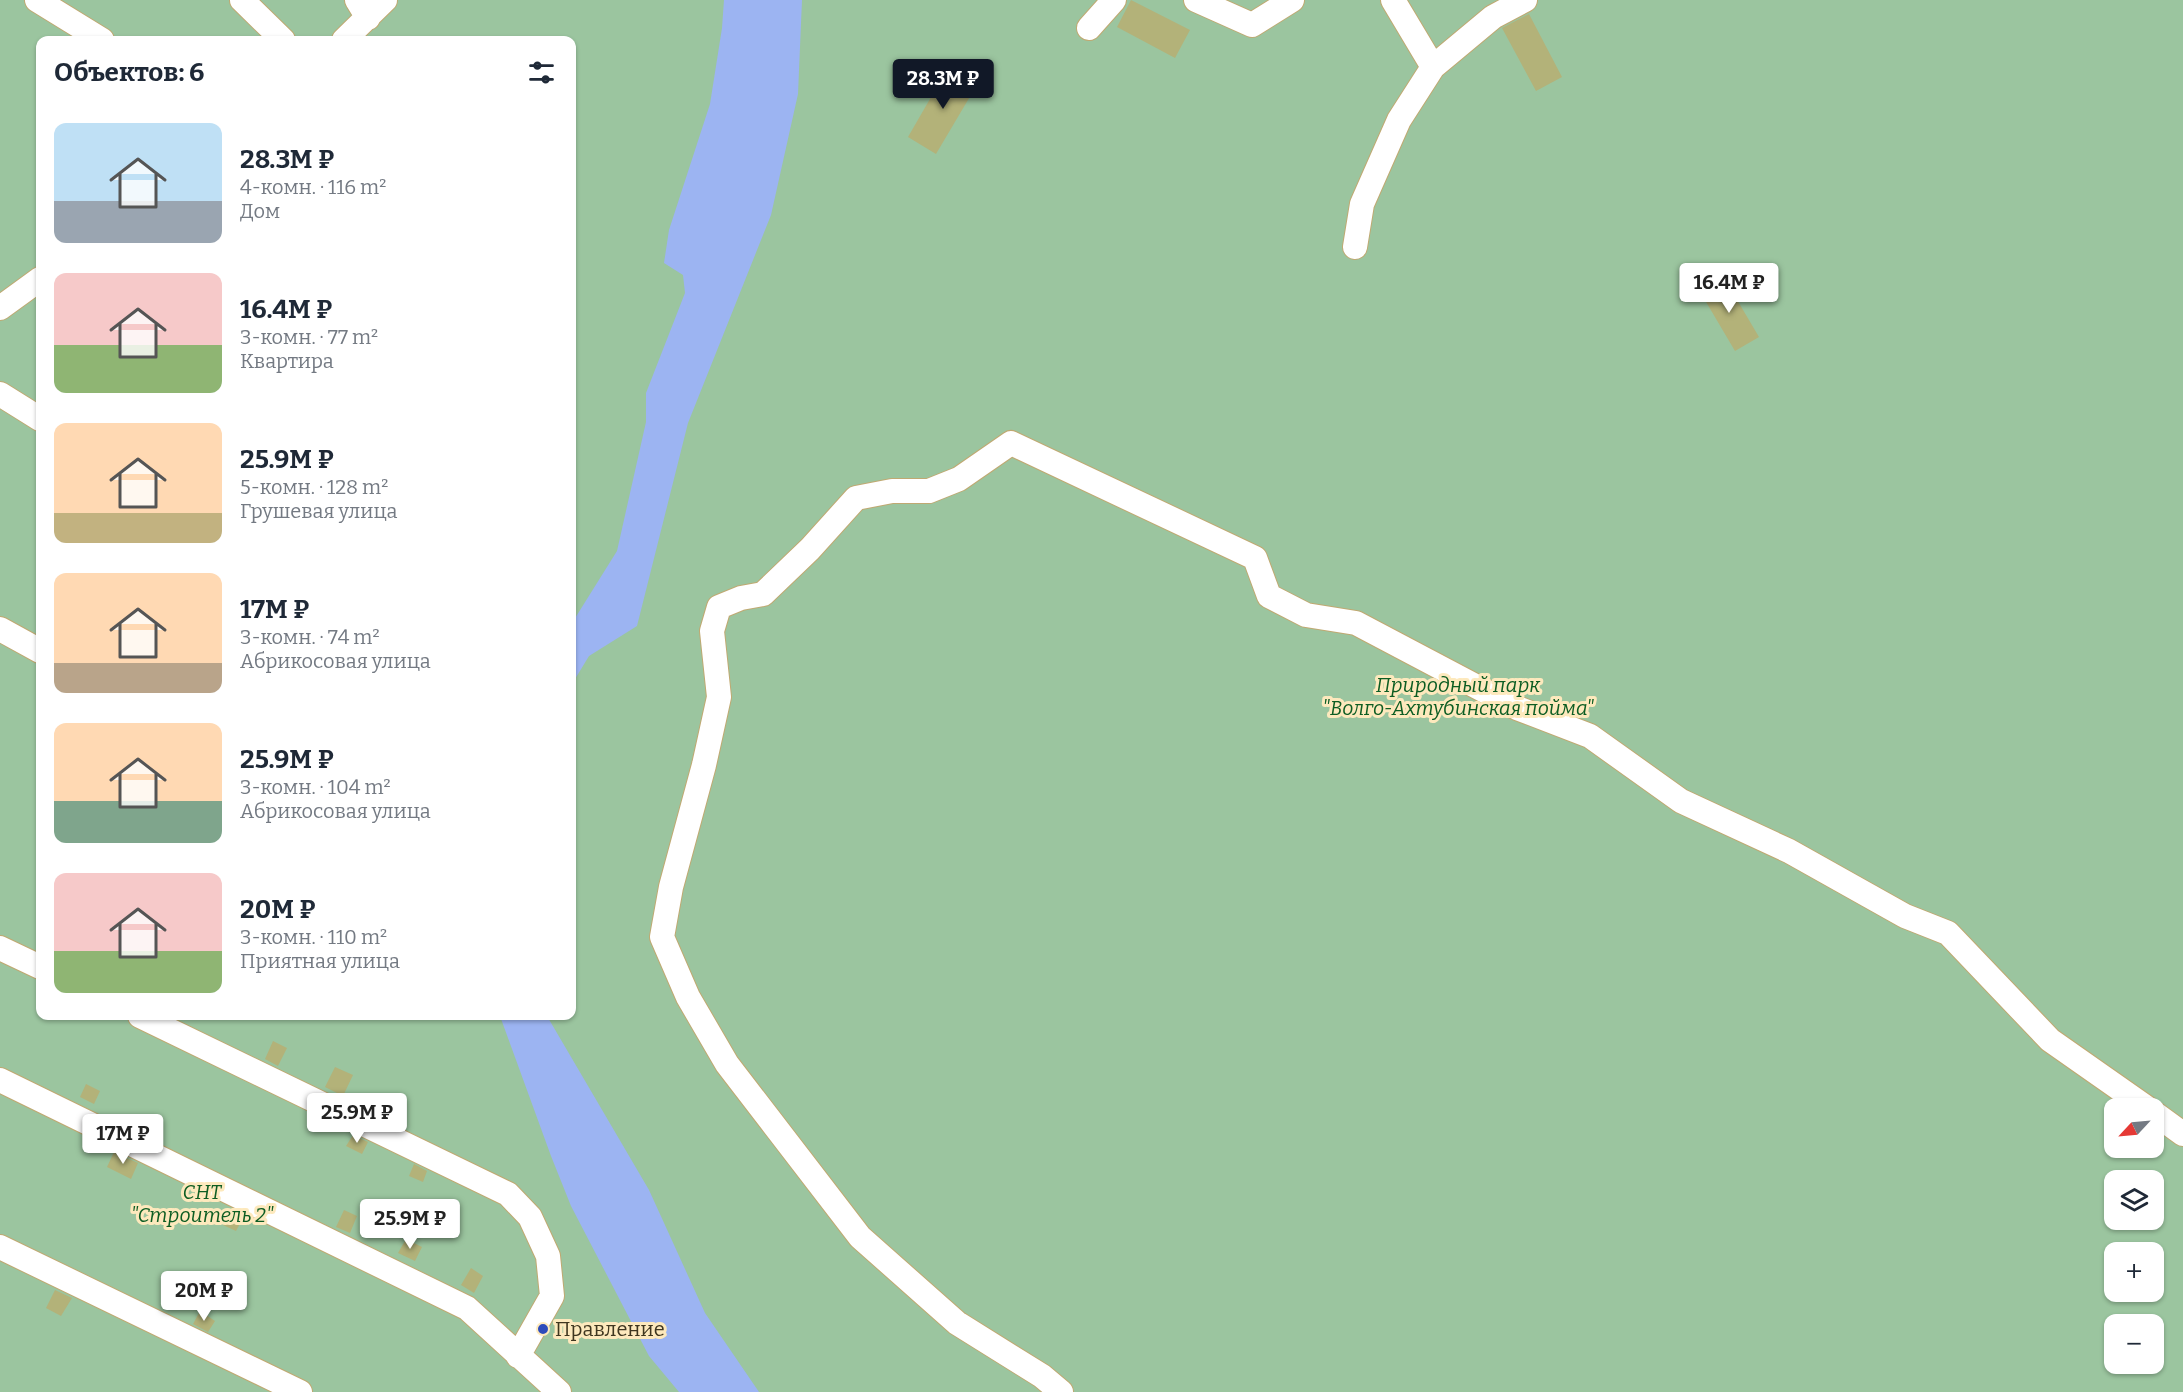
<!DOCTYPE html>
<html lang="ru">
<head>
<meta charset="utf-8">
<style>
  :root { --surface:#fff; --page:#f6f6f7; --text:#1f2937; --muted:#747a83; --accent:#111827 }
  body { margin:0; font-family:Bitter,serif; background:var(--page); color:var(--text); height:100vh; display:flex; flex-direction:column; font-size:22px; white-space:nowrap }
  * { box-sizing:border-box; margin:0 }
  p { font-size:20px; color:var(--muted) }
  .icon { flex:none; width:33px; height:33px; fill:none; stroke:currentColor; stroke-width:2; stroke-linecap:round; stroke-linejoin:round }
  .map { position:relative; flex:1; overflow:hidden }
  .sheet { position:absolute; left:36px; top:36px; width:540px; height:984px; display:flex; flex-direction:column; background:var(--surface); border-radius:12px; box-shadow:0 2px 4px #0004 }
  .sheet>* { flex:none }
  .needle { width:39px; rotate:244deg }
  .buttons { position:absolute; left:2104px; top:1098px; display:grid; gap:12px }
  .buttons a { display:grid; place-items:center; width:60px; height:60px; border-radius:12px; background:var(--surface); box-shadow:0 2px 4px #0004; font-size:30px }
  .price { position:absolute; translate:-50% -51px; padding:0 14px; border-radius:6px; background:#fff; color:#222; font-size:20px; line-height:39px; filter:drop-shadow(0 2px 3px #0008) }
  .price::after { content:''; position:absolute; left:50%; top:36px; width:18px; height:14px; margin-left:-9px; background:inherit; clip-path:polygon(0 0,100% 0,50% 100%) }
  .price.active { background:var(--accent); color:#fff }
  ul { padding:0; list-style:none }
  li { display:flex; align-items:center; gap:18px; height:150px; padding:0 18px }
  li span { display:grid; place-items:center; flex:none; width:168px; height:120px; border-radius:12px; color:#555 }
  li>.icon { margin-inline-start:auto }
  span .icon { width:72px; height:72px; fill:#fffc; stroke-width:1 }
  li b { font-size:26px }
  h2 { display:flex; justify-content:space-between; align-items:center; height:72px; padding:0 18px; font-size:26px }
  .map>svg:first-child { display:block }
</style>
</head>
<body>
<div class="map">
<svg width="2183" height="1392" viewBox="0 0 2183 1392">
  <rect width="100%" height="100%" fill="#f4dca3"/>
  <path fill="#9bc59f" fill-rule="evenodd" d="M0,0H2183V1392H0ZM40,40H572V1016H40ZM2115,1108H2154V1148H2115ZM2115,1180H2154V1220H2115ZM2115,1252H2154V1292H2115ZM2115,1324H2154V1364H2115Z"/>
  <path fill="#9cb4f2" d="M724,0H802L798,94L771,215L688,423L637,626L589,656L572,684V623L617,551L646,422V393L685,293L683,275L664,263L669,230L710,104L722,28Z
    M500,1016H547L649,1190L705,1313L759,1392H679L649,1356L571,1206L551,1156Z"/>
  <path fill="#b3b279" d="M1131,0L1190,30L1175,58L1117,27Z
    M1529,14L1562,77L1536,91L1502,28Z
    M949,66L978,83L936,154L908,137Z
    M1723,276L1759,337L1735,351L1699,290Z
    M273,1041L287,1048L278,1066L265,1059Z
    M335,1067L353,1075L343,1096L325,1087Z
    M86,1084L100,1091L94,1104L80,1097Z
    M353,1135L368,1142L362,1154L346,1146Z
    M114,1152L138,1163L131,1179L107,1167Z
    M414,1164L427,1171L423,1182L409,1176Z
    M344,1210L357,1216L350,1233L336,1227Z
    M228,1211L243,1218L236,1231L223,1225Z
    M406,1239L422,1247L415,1261L398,1253Z
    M471,1268L483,1276L474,1293L461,1285Z
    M55,1290L72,1298L61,1316L46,1308Z
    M200,1311L215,1321L208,1332L193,1324Z"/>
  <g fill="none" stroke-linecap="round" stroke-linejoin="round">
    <g stroke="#c0a972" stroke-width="26">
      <path id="minor" d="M37,0L102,40
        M242,0L283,40
        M357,0L368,18
        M1196,0L1252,25L1292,0
        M1393,0L1433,67
        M1089,28L1114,0
        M344,40L385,0
        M1355,247L1362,204L1399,120L1433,67L1493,17L1525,0
        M0,308L40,279
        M0,394L40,419
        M0,629L40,651
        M0,948L40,967
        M140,1016L508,1194L530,1217L548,1256L552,1296L518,1356
        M0,1080L467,1308L559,1392
        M2154,1113L2183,1134
        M0,1247L300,1392
        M1061,1392L1042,1376L957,1323L860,1237L727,1064L688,997L662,937L671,887L704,765L719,697L712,631L719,607L741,598L763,594L810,549L856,498L892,491H929L959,479L1011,443L1255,558L1269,596L1306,615L1356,623L1517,708L1590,736L1681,801L1789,851L1905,916L1948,933L2050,1040L2147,1108"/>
    </g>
    <use href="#minor" stroke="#fff" stroke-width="24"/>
  </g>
  <circle fill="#2d4bbb" stroke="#fde9bd" stroke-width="2" cx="543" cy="1329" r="6"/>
  <g text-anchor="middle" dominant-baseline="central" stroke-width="6" stroke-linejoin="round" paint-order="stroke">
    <g font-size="20" font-style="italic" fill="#0d5d23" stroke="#fde9bd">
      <text x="1458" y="685">Природный парк<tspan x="1458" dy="23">"Волго-Ахтубинская пойма"</tspan></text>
      <text x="202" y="1192">СНТ<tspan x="202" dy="23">"Строитель 2"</tspan></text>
    </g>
    <g font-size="20" fill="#3f361f" stroke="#fde9bd" text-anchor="start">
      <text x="555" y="1329">Правление</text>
    </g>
  </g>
</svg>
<div class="buttons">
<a><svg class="needle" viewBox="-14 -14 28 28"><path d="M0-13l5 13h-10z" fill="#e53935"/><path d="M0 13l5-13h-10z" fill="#747a83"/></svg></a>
<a><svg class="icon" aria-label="layers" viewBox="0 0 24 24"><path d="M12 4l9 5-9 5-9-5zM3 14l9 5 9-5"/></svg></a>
<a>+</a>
<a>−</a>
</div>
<b class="price active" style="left:943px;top:110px">28.3M ₽</b>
<b class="price" style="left:1729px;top:314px">16.4M ₽</b>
<b class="price" style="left:357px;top:1144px">25.9M ₽</b>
<b class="price" style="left:123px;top:1165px">17M ₽</b>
<b class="price" style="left:410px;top:1250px">25.9M ₽</b>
<b class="price" style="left:204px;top:1322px">20M ₽</b>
<section class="sheet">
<h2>Объектов: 6<svg class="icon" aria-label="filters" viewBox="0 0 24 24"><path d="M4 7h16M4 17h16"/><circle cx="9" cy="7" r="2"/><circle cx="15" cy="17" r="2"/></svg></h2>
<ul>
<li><span style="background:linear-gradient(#bfe0f5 65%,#9aa5b1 0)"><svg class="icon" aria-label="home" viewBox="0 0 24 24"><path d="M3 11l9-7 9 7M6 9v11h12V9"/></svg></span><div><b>28.3M ₽</b><p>4-комн. · 116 m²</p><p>Дом</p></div></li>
<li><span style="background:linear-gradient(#f6c9c9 60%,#8fb573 0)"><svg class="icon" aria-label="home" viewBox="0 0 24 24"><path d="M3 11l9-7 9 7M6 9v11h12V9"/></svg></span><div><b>16.4M ₽</b><p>3-комн. · 77 m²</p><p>Квартира</p></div></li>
<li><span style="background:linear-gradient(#ffd9b3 75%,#c2b280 0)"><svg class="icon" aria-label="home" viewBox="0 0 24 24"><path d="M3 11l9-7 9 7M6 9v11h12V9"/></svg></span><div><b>25.9M ₽</b><p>5-комн. · 128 m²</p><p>Грушевая улица</p></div></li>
<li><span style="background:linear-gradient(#ffd9b3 75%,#b9a48a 0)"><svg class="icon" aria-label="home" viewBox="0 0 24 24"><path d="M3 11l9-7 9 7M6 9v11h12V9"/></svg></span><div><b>17M ₽</b><p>3-комн. · 74 m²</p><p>Абрикосовая улица</p></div></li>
<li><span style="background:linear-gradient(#ffd9b3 65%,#7fa58c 0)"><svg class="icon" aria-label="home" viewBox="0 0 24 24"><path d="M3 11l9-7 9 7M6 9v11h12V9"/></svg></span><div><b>25.9M ₽</b><p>3-комн. · 104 m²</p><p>Абрикосовая улица</p></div></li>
<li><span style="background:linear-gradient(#f6c9c9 65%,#8fb573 0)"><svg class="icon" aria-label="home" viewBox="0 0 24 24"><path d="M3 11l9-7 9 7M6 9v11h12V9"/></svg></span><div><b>20M ₽</b><p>3-комн. · 110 m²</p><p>Приятная улица</p></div></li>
</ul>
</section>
</div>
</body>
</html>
